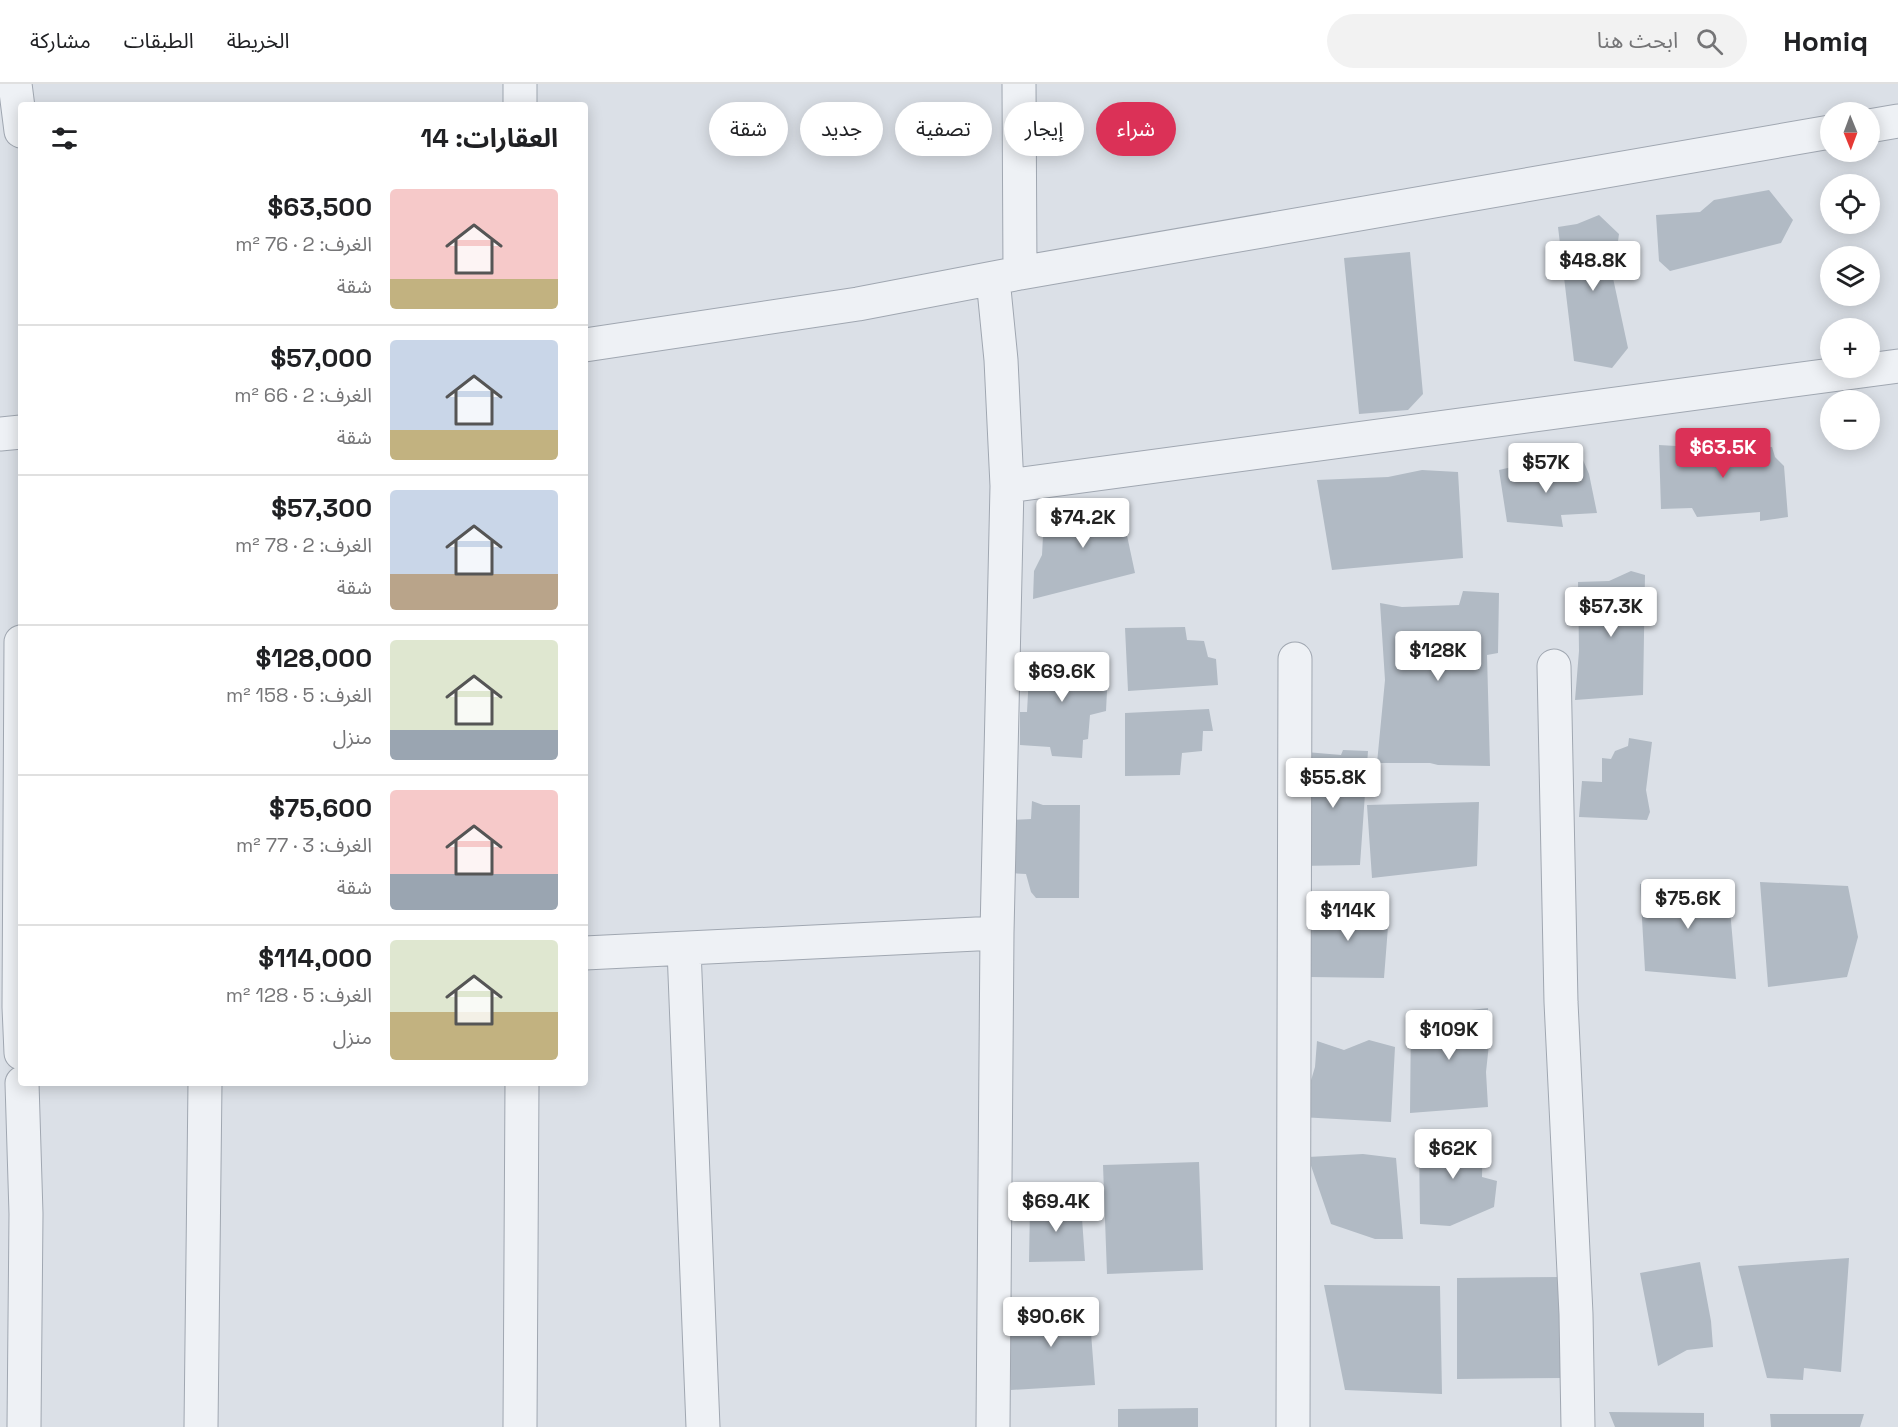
<!DOCTYPE html>
<html lang="ar">
<head>
<meta charset="utf-8">
<style>
  :root { --surface:#fff; --page:#f2f2f2; --text:#202124; --muted:#757577; --line:#e0e0e0; --accent:#db3157 }
  body { margin:0; font-family:"Space Grotesk","Noto Sans Arabic",sans-serif; background:var(--page); color:var(--text); direction:rtl; height:100vh; display:flex; flex-direction:column; font-size:22px; white-space:nowrap }
  * { box-sizing:border-box; margin:0 }
  p { font-size:20px; color:var(--muted) }
  .icon { flex:none; width:33px; height:33px; fill:none; stroke:currentColor; stroke-width:2; stroke-linecap:round; stroke-linejoin:round }
  .map { position:relative; flex:1; overflow:hidden; direction:ltr }
  .sheet { position:absolute; left:18px; top:18px; width:570px; height:984px; display:flex; flex-direction:column; background:var(--surface); border-radius:6px; box-shadow:0 3px 15px #0003; direction:rtl }
  .sheet>* { flex:none }
  .top-card { position:absolute; left:606px; top:18px; width:570px; height:54px; direction:rtl; display:flex; gap:12px }
  .needle { width:39px; rotate:179deg }
  .tools { position:absolute; left:1820px; top:18px; display:grid; gap:12px }
  .tools a { display:grid; place-items:center; width:60px; height:60px; border-radius:50%; background:var(--surface); box-shadow:0 3px 15px #0003; font-size:30px }
  .price { position:absolute; translate:-50% -51px; padding:0 14px; border-radius:6px; background:#fff; color:#222; font-size:20px; line-height:39px; filter:drop-shadow(0 2px 3px #0008) }
  .price::after { content:''; position:absolute; left:50%; top:36px; width:18px; height:14px; margin-left:-9px; background:inherit; clip-path:polygon(0 0,100% 0,50% 100%) }
  .price.active { background:var(--accent); color:#fff }
  ul { padding:0; list-style:none }
  li { display:flex; align-items:center; gap:18px; height:150px; padding:0 30px }
  li+li { border-top:2px solid var(--line) }
  li span { display:grid; place-items:center; flex:none; width:168px; height:120px; border-radius:6px; color:#555 }
  li>.icon { margin-inline-start:auto }
  span .icon { width:72px; height:72px; fill:#fffc; stroke-width:1 }
  li b { font-size:26px }
  h2 { display:flex; justify-content:space-between; align-items:center; height:72px; padding:0 30px; font-size:26px }
  .chip { padding:0 21px; border-radius:27px; background:var(--surface); box-shadow:0 3px 15px #0003; font-size:21px; line-height:54px }
  .chip.active { background:var(--accent); color:#fff }
  header { display:flex; align-items:center; gap:36px; box-sizing:border-box; height:84px; padding:0 30px; background:var(--surface); border-bottom:2px solid var(--line) }
  header strong { font-size:28px }
  nav { display:flex; gap:33px; margin-inline-start:auto; font-size:21px }
  .search { width:420px; height:54px; background:var(--page); display:flex; align-items:center; gap:15px; box-sizing:border-box; padding:0 21px; border-radius:33px; color:var(--muted); font-size:22px }
  .map>svg:first-child { display:block }
</style>
</head>
<body>
<header>
<strong>Homiq</strong>
<div class="search"><svg class="icon" aria-label="search" viewBox="0 0 24 24"><circle cx="10" cy="10" r="6"/><path d="M15 15l6 6"/></svg>ابحث هنا</div>
<nav><a>الخريطة</a><a>الطبقات</a><a>مشاركة</a></nav>
</header>
<div class="map">
<svg width="1898" height="1343" viewBox="0 0 1898 1343">
  <rect width="100%" height="100%" fill="#dbe0e7"/>
  <path fill="#b1bac4" d="M1769,106L1793,136L1781,159L1670,187L1659,177L1656,131L1700,128L1714,116Z
    M1599,131L1619,150L1613,194L1628,264L1612,284L1574,277L1558,143L1577,140Z
    M1410,168L1423,310L1408,326L1359,330L1344,174Z
    M1735,344L1741,365L1772,363L1775,373L1784,382L1788,433L1760,437V428L1697,433L1692,424L1661,425L1659,361L1676,362L1693,366L1699,358L1710,356L1714,347Z
    M1583,376L1589,390L1597,429L1561,431L1563,443L1507,438L1499,386L1529,379L1532,388L1545,389Z
    M1422,386L1458,388L1463,474L1332,486L1317,396L1388,393Z
    M1119,414L1135,489L1033,515L1034,487L1042,471L1044,433Z
    M1631,487L1645,491L1643,611L1575,616L1579,567L1578,498L1609,497Z
    M1463,507L1499,509L1498,569L1487,571L1490,682L1438,681L1430,679H1377L1385,596L1380,519L1402,523L1459,521Z
    M1185,543L1187,556L1204,557L1208,573L1216,575L1218,601L1128,607L1125,544Z
    M1084,568L1100,569L1102,604L1107,607L1106,627L1090,631L1088,655L1083,656L1082,674L1052,672L1050,663L1020,661V628H1027L1030,572L1083,574Z
    M1209,625L1213,647H1203L1202,667L1182,669L1180,691L1125,692V629Z
    M1629,654L1652,658L1646,706L1650,728L1647,736L1579,733L1582,697L1602,698V674L1611,675L1615,667L1628,662Z
    M1343,666L1368,667L1360,781L1298,782L1306,668L1341,671Z
    M1032,717L1043,721H1080L1079,814H1036L1031,808L1026,790L1008,789L1010,736L1031,735Z
    M1479,718L1477,782L1372,794L1367,721Z
    M1760,798L1848,802L1858,853L1847,893L1768,903Z
    M1640,800L1728,802L1736,895L1645,887Z
    M1312,815L1389,830L1384,894L1310,893Z
    M1488,924L1489,960L1486,988L1488,1023L1410,1029L1411,933Z
    M1369,956L1395,963L1391,1038L1300,1033L1315,983L1317,957L1344,966Z
    M1483,1047L1482,1093L1497,1097L1494,1123L1450,1142L1420,1140L1419,1056Z
    M1363,1070L1396,1074L1403,1155H1375L1331,1140L1308,1073Z
    M1199,1078L1203,1186L1107,1190L1103,1081Z
    M1081,1120L1085,1177L1029,1178L1030,1121Z
    M1849,1174L1841,1288L1804,1284L1803,1296L1767,1294L1738,1182Z
    M1700,1178L1711,1237L1713,1263L1687,1266L1658,1282L1640,1189Z
    M1563,1193V1294L1457,1295V1194Z
    M1324,1201L1440,1202L1442,1310L1345,1306Z
    M1035,1214L1055,1222L1089,1223L1095,1301L1011,1306L1009,1234L1030,1232Z
    M1198,1324V1343H1118V1325Z
    M1609,1328L1704,1329V1343H1615Z
    M1770,1330H1864L1860,1343H1771Z"/>
  <g fill="none" stroke-linecap="round" stroke-linejoin="round">
    <g stroke="#a0a7b1" stroke-width="35">
      <path id="minor" d="M15,0L21,47
        M520,0V21
        M1019,0L1020,189
        M1869,42L1898,37
        M993,195L1001,276L1007,402L997,849L993,1343
        M585,261L858,220L1020,189L1830,48
        M0,350L21,348
        M1007,402L1898,282
        M21,558L19,923L21,969
        M1554,582L1561,918L1576,1230L1578,1343
        M684,865L703,1343
        M585,869L997,849
        M22,999L26,1130L24,1343
        M201,1343L205,999
        M520,1343L522,999
        M1293,1343L1295,575"/>
    </g>
    <use href="#minor" stroke="#eef1f5" stroke-width="33"/>
  </g>
</svg>
<div class="tools">
<a><svg class="needle" viewBox="-14 -14 28 28"><path d="M0-13l5 13h-10z" fill="#e53935"/><path d="M0 13l5-13h-10z" fill="#757577"/></svg></a>
<a><svg class="icon" aria-label="locate" viewBox="0 0 24 24"><circle cx="12" cy="12" r="6"/><path d="M12 2v4M12 18v4M2 12h4M18 12h4"/></svg></a>
<a><svg class="icon" aria-label="layers" viewBox="0 0 24 24"><path d="M12 4l9 5-9 5-9-5zM3 14l9 5 9-5"/></svg></a>
<a>+</a>
<a>−</a>
</div>
<b class="price" style="left:1593px;top:208px">$48.8K</b>
<b class="price active" style="left:1723px;top:395px">$63.5K</b>
<b class="price" style="left:1546px;top:410px">$57K</b>
<b class="price" style="left:1083px;top:465px">$74.2K</b>
<b class="price" style="left:1611px;top:554px">$57.3K</b>
<b class="price" style="left:1438px;top:598px">$128K</b>
<b class="price" style="left:1062px;top:619px">$69.6K</b>
<b class="price" style="left:1333px;top:725px">$55.8K</b>
<b class="price" style="left:1688px;top:846px">$75.6K</b>
<b class="price" style="left:1348px;top:858px">$114K</b>
<b class="price" style="left:1449px;top:977px">$109K</b>
<b class="price" style="left:1453px;top:1096px">$62K</b>
<b class="price" style="left:1056px;top:1149px">$69.4K</b>
<b class="price" style="left:1051px;top:1264px">$90.6K</b>
<div class="top-card">
<a class="chip active">شراء</a>
<a class="chip">إيجار</a>
<a class="chip">تصفية</a>
<a class="chip">جديد</a>
<a class="chip">شقة</a>
</div>
<section class="sheet">
<h2>العقارات: 14<svg class="icon" aria-label="filters" viewBox="0 0 24 24"><path d="M4 7h16M4 17h16"/><circle cx="9" cy="7" r="2"/><circle cx="15" cy="17" r="2"/></svg></h2>
<ul>
<li><span style="background:linear-gradient(#f6c9c9 75%,#c2b280 0)"><svg class="icon" aria-label="home" viewBox="0 0 24 24"><path d="M3 11l9-7 9 7M6 9v11h12V9"/></svg></span><div><b>$63,500</b><p>الغرف: 2 · 76 m²</p><p>شقة</p></div></li>
<li><span style="background:linear-gradient(#c9d6e8 75%,#c2b280 0)"><svg class="icon" aria-label="home" viewBox="0 0 24 24"><path d="M3 11l9-7 9 7M6 9v11h12V9"/></svg></span><div><b>$57,000</b><p>الغرف: 2 · 66 m²</p><p>شقة</p></div></li>
<li><span style="background:linear-gradient(#c9d6e8 70%,#b9a48a 0)"><svg class="icon" aria-label="home" viewBox="0 0 24 24"><path d="M3 11l9-7 9 7M6 9v11h12V9"/></svg></span><div><b>$57,300</b><p>الغرف: 2 · 78 m²</p><p>شقة</p></div></li>
<li><span style="background:linear-gradient(#dfe7d0 75%,#9aa5b1 0)"><svg class="icon" aria-label="home" viewBox="0 0 24 24"><path d="M3 11l9-7 9 7M6 9v11h12V9"/></svg></span><div><b>$128,000</b><p>الغرف: 5 · 158 m²</p><p>منزل</p></div></li>
<li><span style="background:linear-gradient(#f6c9c9 70%,#9aa5b1 0)"><svg class="icon" aria-label="home" viewBox="0 0 24 24"><path d="M3 11l9-7 9 7M6 9v11h12V9"/></svg></span><div><b>$75,600</b><p>الغرف: 3 · 77 m²</p><p>شقة</p></div></li>
<li><span style="background:linear-gradient(#dfe7d0 60%,#c2b280 0)"><svg class="icon" aria-label="home" viewBox="0 0 24 24"><path d="M3 11l9-7 9 7M6 9v11h12V9"/></svg></span><div><b>$114,000</b><p>الغرف: 5 · 128 m²</p><p>منزل</p></div></li>
</ul>
</section>
</div>
</body>
</html>
